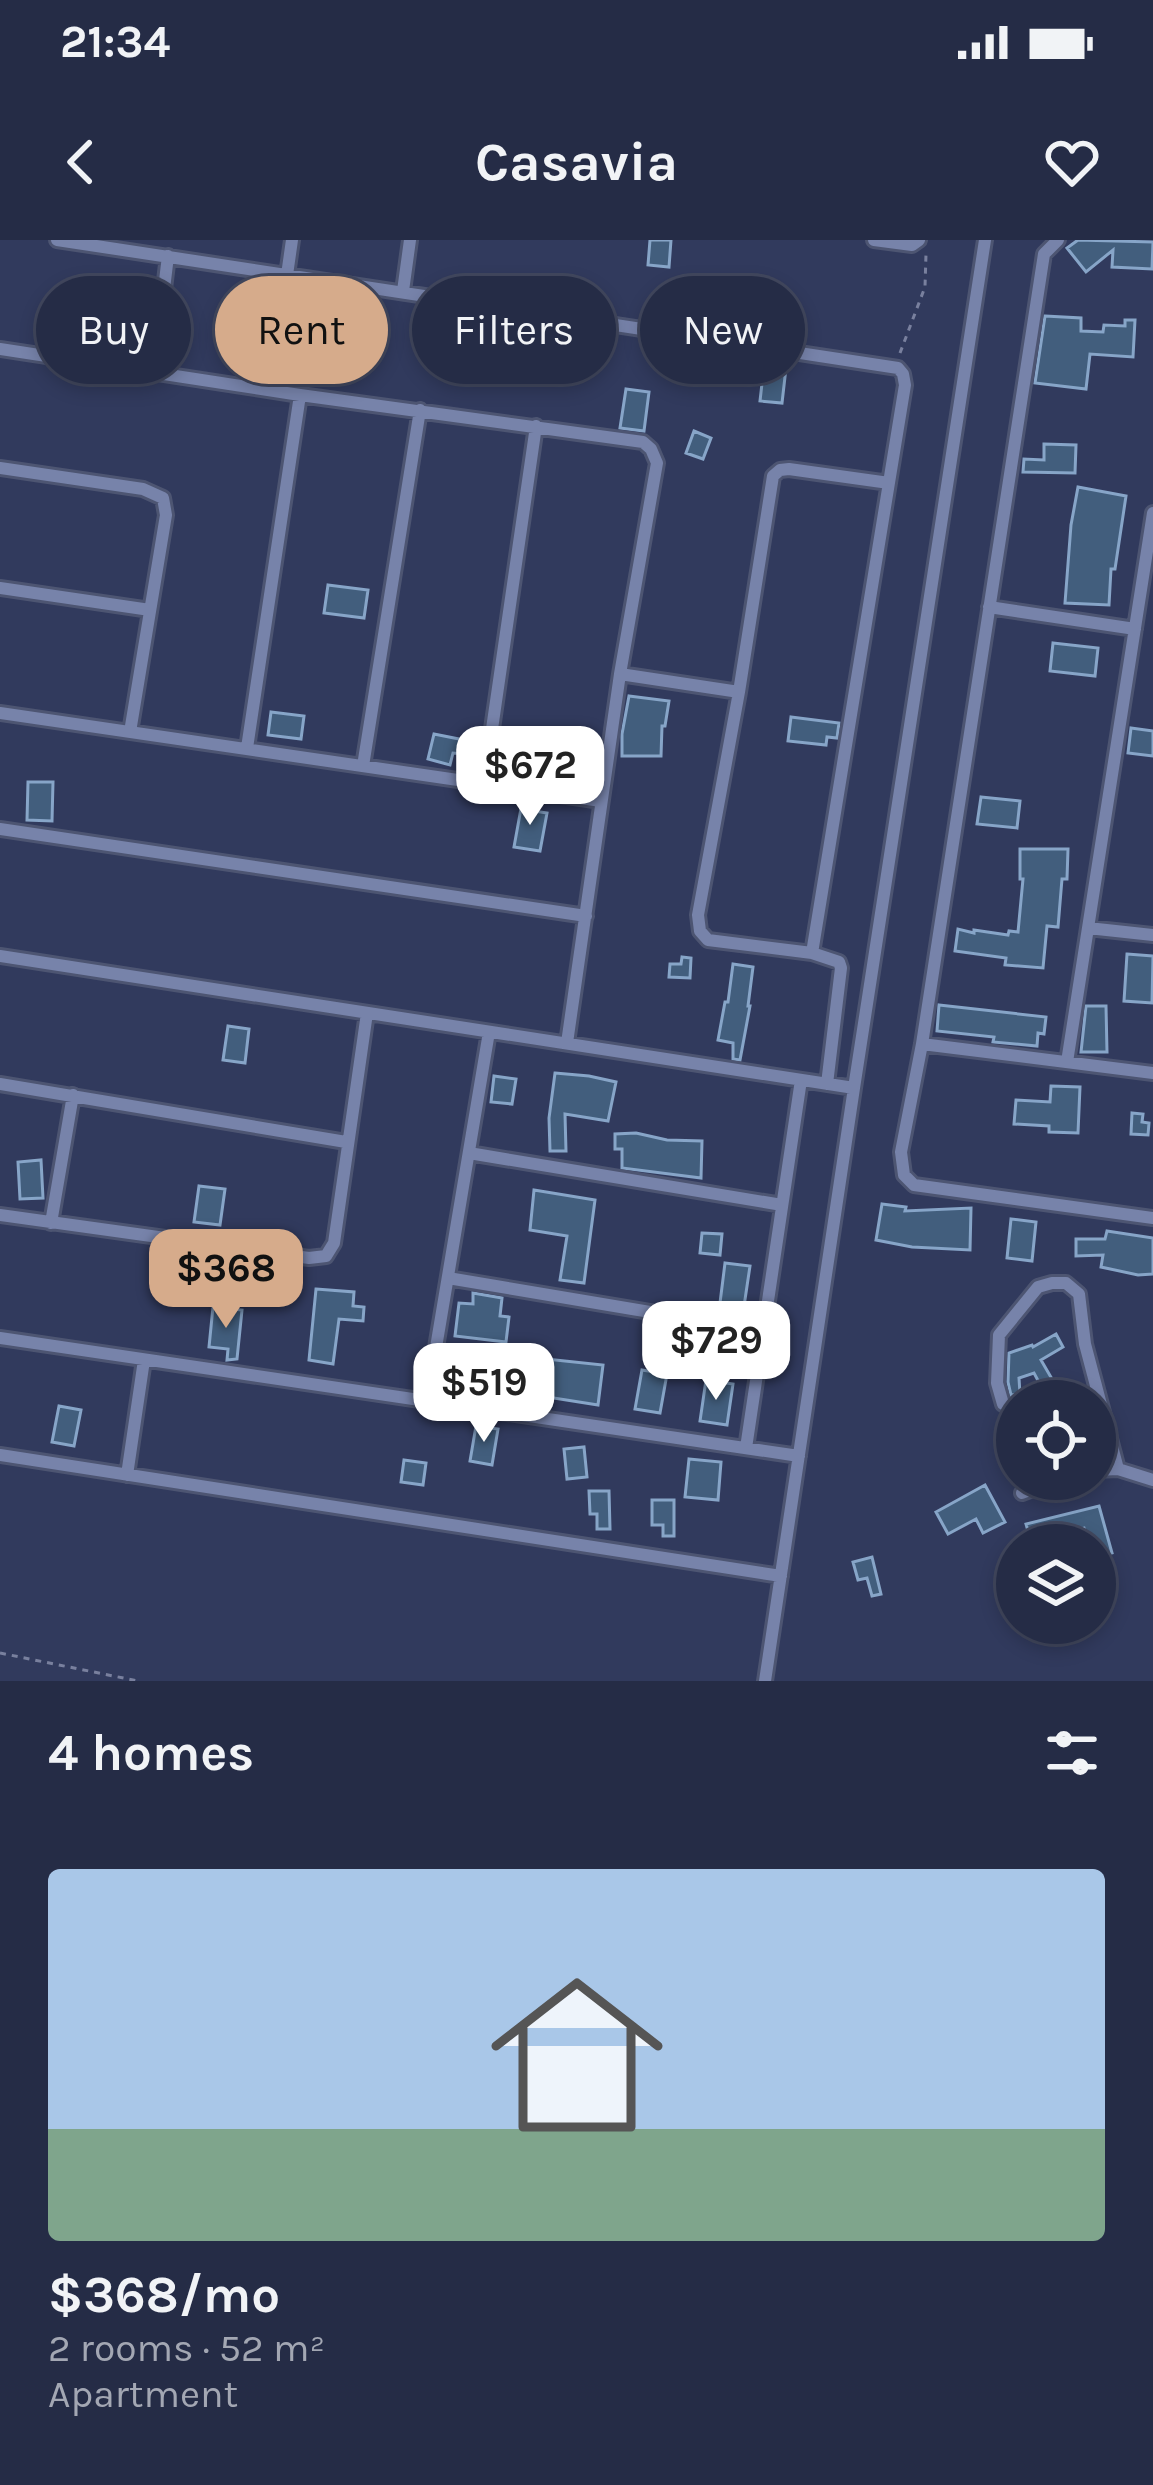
<!DOCTYPE html>
<html lang="en">
<head>
<meta charset="utf-8">
<style>
  :root { --surface:#252c46; --page:#313851; --text:#f1f3f6; --muted:#a3a7b3; --line:#42485f; --accent:#d6ab8b }
  body { margin:0; font-family:Karla,sans-serif; background:var(--page); color:var(--text); height:100vh; display:flex; flex-direction:column; font-size:45px; white-space:nowrap }
  * { box-sizing:border-box; margin:0 }
  p { font-size:39px; color:var(--muted) }
  .icon { flex:none; width:66px; height:66px; fill:none; stroke:currentColor; stroke-width:2; stroke-linecap:round; stroke-linejoin:round }
  .map { position:relative; height:1441px; overflow:hidden }
  .drawer { display:flex; flex-direction:column; background:var(--surface); flex:1 }
  .drawer>* { flex:none }
  .hud { position:absolute; left:36px; top:36px; width:1083px; height:108px; display:flex; gap:24px }
  .tools { position:absolute; left:996px; top:1140px; display:grid; gap:24px }
  .tools a { display:grid; place-items:center; width:120px; height:120px; border-radius:50%; background:var(--surface); box-shadow:0 6px 18px #0003,0 0 0 3px var(--line); font-size:60px }
  .price { position:absolute; translate:-50% -102px; padding:0 27px; border-radius:24px; background:#fff; color:#222; font-size:39px; line-height:78px; filter:drop-shadow(0 3px 6px #0008) }
  .price::after { content:''; position:absolute; left:50%; top:72px; width:36px; height:27px; margin-left:-18px; background:inherit; clip-path:polygon(0 0,100% 0,50% 100%) }
  .price.selected { background:var(--accent); color:#111 }
  ul { padding:0; list-style:none }
  li { display:grid; align-content:center; gap:24px; height:636px; padding:0 48px }
  li span { display:grid; place-items:center; height:372px; border-radius:12px; color:#555 }
  li>.icon { margin-inline-start:auto }
  span .icon { width:216px; height:216px; fill:#fffc; stroke-width:1 }
  li b { font-size:51px }
  h2 { display:flex; justify-content:space-between; align-items:center; height:144px; padding:0 48px; font-size:51px }
  .chip { padding:0 42px; border-radius:54px; background:var(--surface); box-shadow:0 6px 18px #0003,0 0 0 3px var(--line); font-size:42px; line-height:108px }
  .chip.selected { background:var(--accent); color:#111 }
  .status { display:flex; justify-content:space-between; align-items:center; height:84px; padding:0 60px; background:var(--surface); direction:ltr }
  .status svg { height:33px; fill:currentColor }
  header { display:flex; justify-content:space-between; align-items:center; height:156px; padding:0 48px; background:var(--surface); font-size:54px; font-weight:700 }
  .map>svg:first-child { display:block }
</style>
</head>
<body>
<div class="status"><b>21:34</b><svg viewBox="0 0 49 12"><path d="M0 12V9h3v3zM5 12V6h3v6zM10 12V3h3v9zM15 12V0h3v12zM26 1h20v11H26zM47 4h2v5h-2z"/></svg></div>
<header><svg class="icon" aria-label="back" viewBox="0 0 24 24"><path d="M15 5l-7 7 7 7"/></svg>Casavia<svg class="icon" aria-label="heart" viewBox="0 0 24 24"><path d="M12 20l-8-8c-3-5 5-10 8-4 3-6 11-1 8 4z"/></svg></header>
<div class="map">
<svg width="1153" height="1441" viewBox="0 0 1153 1441">
  <rect width="100%" height="100%" fill="#313a5d"/>
  <path fill="#425e7d" stroke="#87a5c8" stroke-width="3" d="M650,0H671L669,27L648,25Z
    M1078,0L1153,2L1152,29L1112,27L1113,10L1086,32L1067,8Z
    M1045,76L1081,78V91L1103,92L1104,85L1125,86V80H1135L1133,117L1090,114L1086,149L1035,143Z
    M522,92L525,125L503,127L500,94Z
    M566,104H588L587,136L565,135Z
    M764,126L786,128L782,163L760,161Z
    M626,149L649,152L644,191L620,188Z
    M694,191L711,198L703,219L686,213Z
    M1044,204L1076,205L1075,233L1023,232L1024,219L1044,220Z
    M1078,247L1126,256L1115,329H1111L1109,365L1065,363L1071,285Z
    M328,345L368,350L364,378L324,373Z
    M1053,403L1098,408L1095,436L1050,431Z
    M629,456L669,461L665,486H662L661,516H622V494Z
    M271,472L304,476L301,499L268,495Z
    M791,477L839,483L837,498L827,497L826,505L788,501Z
    M1131,488L1153,491V516L1128,513Z
    M434,494L479,503L477,515L453,513L450,525L428,519Z
    M28,542H53L52,581L27,580Z
    M981,557L1020,561L1017,588L977,584Z
    M522,563L535,565L534,571L547,573L540,611L514,607Z
    M1020,609H1068L1067,639H1062L1058,687L1047,686L1043,728L1005,725L1006,718L955,711L958,689L974,693V690L1008,695L1009,691L1018,692L1023,639H1020Z
    M1127,714L1153,716L1152,763L1124,761Z
    M682,717L691,718L690,738L669,737L670,724H681Z
    M733,724L753,727L748,766H750L740,820L733,819V803L718,800L725,762H728Z
    M939,765L1046,777L1044,794L1038,793L1037,806L993,802L994,797L937,791Z
    M1086,766H1106L1107,812H1081Z
    M228,786L249,789L245,823L223,820Z
    M555,833L589,836L616,842L608,881L565,874L566,911H550L549,878Z
    M494,836L516,839L512,864L491,862Z
    M1051,846L1080,847L1078,893L1049,892V886L1014,884L1016,860L1050,862Z
    M1132,873L1143,874L1142,882L1149,883L1148,895L1131,894Z
    M636,893L667,900L702,901L701,938L622,928V909H615V894Z
    M41,920L43,958L20,959L18,922Z
    M199,946L225,949L220,985L194,982Z
    M534,950L595,960L584,1043L560,1040L567,996L530,990Z
    M882,964L906,967L905,971L971,968L970,1010L912,1007L876,1000Z
    M1011,979L1036,982L1032,1021L1007,1018Z
    M1107,991L1153,998V1034L1138,1035L1101,1027L1103,1015L1076,1016V999H1105Z
    M702,993L722,994L720,1015L700,1013Z
    M725,1023L750,1026L743,1073L731,1074L730,1064L720,1063Z
    M316,1049L354,1052L353,1066L364,1067L363,1081L339,1079L333,1124L309,1120Z
    M473,1053L502,1058L500,1076L509,1077L506,1102L455,1096L459,1063L473,1064Z
    M213,1067L242,1070L237,1119L227,1120L228,1109L209,1107Z
    M1056,1094L1063,1107L1041,1120L1052,1139L1041,1146L1034,1133L1019,1138L1020,1154L1011,1155L1008,1142L1009,1113L1032,1105L1033,1107Z
    M546,1119L603,1125L598,1165L541,1156Z
    M642,1130L667,1134L660,1173L635,1169Z
    M706,1140L733,1144L727,1185L700,1181Z
    M59,1166L81,1170L74,1206L52,1202Z
    M476,1186L498,1189L492,1225L470,1221Z
    M584,1207L587,1237L567,1239L564,1209Z
    M689,1219L721,1222L718,1260L685,1257Z
    M404,1220L426,1223L423,1245L401,1242Z
    M985,1245L1005,1282L983,1293L976,1279L948,1294L936,1272Z
    M589,1251H609L610,1289H597V1274H590Z
    M652,1260H674V1296H663V1285H652Z
    M1099,1266L1112,1313L1095,1317V1305H1089L1084,1288L1057,1296L1058,1302L1032,1305L1026,1284Z
    M872,1317L881,1354L872,1356L867,1338L858,1340L853,1322Z"/>
  <g fill="none" stroke-linecap="round" stroke-linejoin="round">
    <g stroke="#4d5572" stroke-width="18">
      <path id="minor" d="M57,0L898,128L903,134L905,145L812,713
        M874,0L912,5L919,0
        M1058,0L1044,14L922,804L901,912L904,935L914,945L1153,978
        M287,35L292,0
        M403,51L410,0
        M0,109L300,155L643,202L651,209L657,223L620,434L567,803
        M154,131L168,16
        M0,228L143,249L163,258L166,275L130,492
        M0,348L150,370
        M989,367L1135,389
        M620,434L739,452
        M0,473L601,561
        M247,508L300,155
        M363,526L420,170
        M484,544L536,186
        M0,589L586,676
        M1088,688L1153,695
        M0,716L854,848
        M922,804L1153,833
        M1067,822L1153,273
        M0,844L346,902
        M827,844L841,728L839,722L812,713L708,700L700,691L698,675L739,452L773,236L780,230L789,229L889,243
        M469,913L782,965
        M0,975L309,1018L326,1016L334,1003L367,773
        M51,983L73,855
        M448,1038L763,1091
        M0,1098L799,1216
        M427,1161L489,792
        M1017,1170L1003,1164L997,1143L999,1095L1038,1047L1052,1043H1066L1079,1054L1085,1104L1118,1229
        M746,1208L801,840
        M0,1215L781,1336
        M1095,1230L1118,1229L1153,1240
        M127,1235L144,1120
        M1022,1253L1059,1239
        M765,1441L854,848L985,0"/>
    </g>
    <path stroke="#79809e" stroke-width="3" stroke-dasharray="6 6" stroke-linecap="butt" d="M900,113L925,47L926,14
      M0,1413L138,1441"/>
    <use href="#minor" stroke="#7783aa" stroke-width="12"/>
  </g>
</svg>
<div class="tools">
<a><svg class="icon" aria-label="locate" viewBox="0 0 24 24"><circle cx="12" cy="12" r="6"/><path d="M12 2v4M12 18v4M2 12h4M18 12h4"/></svg></a>
<a><svg class="icon" aria-label="layers" viewBox="0 0 24 24"><path d="M12 4l9 5-9 5-9-5zM3 14l9 5 9-5"/></svg></a>
</div>
<b class="price" style="left:530px;top:588px">$672</b>
<b class="price selected" style="left:226px;top:1091px">$368</b>
<b class="price" style="left:716px;top:1163px">$729</b>
<b class="price" style="left:484px;top:1205px">$519</b>
<div class="hud">
<a class="chip">Buy</a>
<a class="chip selected">Rent</a>
<a class="chip">Filters</a>
<a class="chip">New</a>
</div>
</div>
<section class="drawer">
<h2>4 homes<svg class="icon" aria-label="filters" viewBox="0 0 24 24"><path d="M4 7h16M4 17h16"/><circle cx="9" cy="7" r="2"/><circle cx="15" cy="17" r="2"/></svg></h2>
<ul>
<li><span style="background:linear-gradient(#a9c7e8 70%,#7fa58c 0)"><svg class="icon" aria-label="home" viewBox="0 0 24 24"><path d="M3 11l9-7 9 7M6 9v11h12V9"/></svg></span><div><b>$368/mo</b><p>2 rooms · 52 m²</p><p>Apartment</p></div></li>
</ul>
</section>
</body>
</html>
